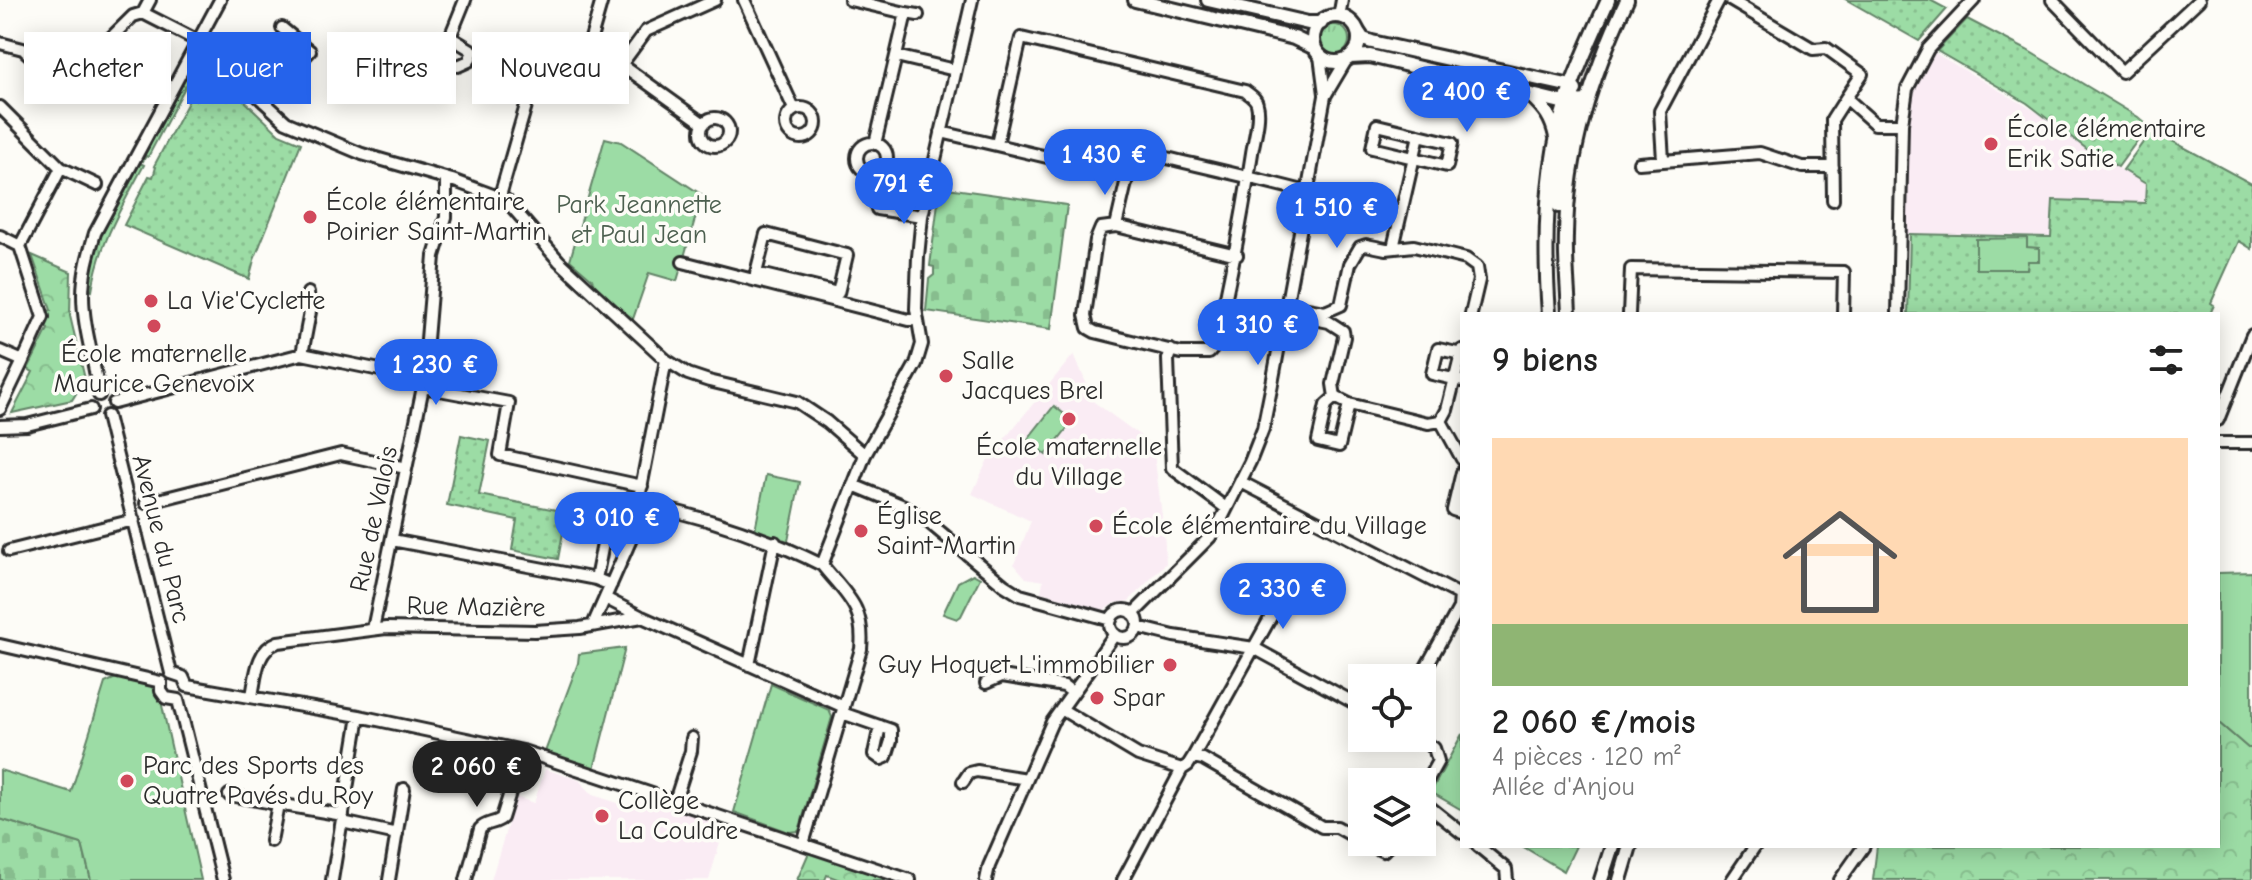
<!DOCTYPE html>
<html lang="fr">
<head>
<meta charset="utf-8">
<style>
  :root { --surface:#fff; --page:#f6f6f6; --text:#222; --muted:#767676; --line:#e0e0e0; --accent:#2563eb }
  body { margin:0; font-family:"Comic Neue",sans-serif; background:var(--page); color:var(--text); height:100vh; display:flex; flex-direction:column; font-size:30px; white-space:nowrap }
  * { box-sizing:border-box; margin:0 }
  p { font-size:26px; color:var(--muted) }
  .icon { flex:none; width:44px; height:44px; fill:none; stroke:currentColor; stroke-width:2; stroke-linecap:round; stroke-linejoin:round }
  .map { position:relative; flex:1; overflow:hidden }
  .drawer { position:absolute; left:1460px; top:312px; width:760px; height:536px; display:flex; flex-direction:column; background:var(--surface); border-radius:0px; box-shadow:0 4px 20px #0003 }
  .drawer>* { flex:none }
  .hud { position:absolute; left:24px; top:32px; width:760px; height:72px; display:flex; gap:16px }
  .tools { position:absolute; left:1348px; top:664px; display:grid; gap:16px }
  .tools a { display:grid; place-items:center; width:88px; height:88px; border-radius:0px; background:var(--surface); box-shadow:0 4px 20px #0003; font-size:40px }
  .price { position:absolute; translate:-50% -68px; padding:0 18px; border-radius:28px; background:var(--accent); color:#fff; font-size:26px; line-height:52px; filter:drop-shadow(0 2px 4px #0008) }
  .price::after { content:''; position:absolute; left:50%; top:48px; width:24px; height:18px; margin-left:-12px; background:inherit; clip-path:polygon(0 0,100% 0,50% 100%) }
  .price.current { background:#222; color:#fff }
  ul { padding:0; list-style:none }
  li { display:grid; align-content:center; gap:16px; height:424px; padding:0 32px }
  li+li { border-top:2px solid var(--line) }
  li span { display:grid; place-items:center; height:248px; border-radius:0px; color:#555 }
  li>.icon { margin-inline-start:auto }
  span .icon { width:144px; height:144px; fill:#fffc; stroke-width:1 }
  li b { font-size:34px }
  h2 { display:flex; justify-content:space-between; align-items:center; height:96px; padding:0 32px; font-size:34px }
  .chip { padding:0 28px; border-radius:0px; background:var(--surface); box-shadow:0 4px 20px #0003; font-size:28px; line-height:72px }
  .chip.current { background:var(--accent); color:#fff }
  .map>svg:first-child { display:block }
</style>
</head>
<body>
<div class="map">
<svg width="2252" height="880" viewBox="0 0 2252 880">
  <defs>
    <pattern id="grass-tufts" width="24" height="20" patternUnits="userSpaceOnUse" patternTransform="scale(2)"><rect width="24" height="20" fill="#9cdca5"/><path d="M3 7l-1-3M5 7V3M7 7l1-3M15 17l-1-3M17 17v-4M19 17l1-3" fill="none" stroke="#87bd8e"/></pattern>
    <pattern id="forest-crowns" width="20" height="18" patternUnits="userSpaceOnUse" patternTransform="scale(2)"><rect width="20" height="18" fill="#9cdca5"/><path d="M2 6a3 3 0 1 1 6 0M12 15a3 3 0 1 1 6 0" fill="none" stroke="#87bd8e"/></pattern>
    <pattern id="cemetery-stones" width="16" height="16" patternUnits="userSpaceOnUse" patternTransform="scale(2)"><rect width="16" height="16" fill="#9cdca5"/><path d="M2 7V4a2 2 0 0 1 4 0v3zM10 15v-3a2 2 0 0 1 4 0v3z" fill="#87bd8e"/></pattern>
    <pattern id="park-dots" width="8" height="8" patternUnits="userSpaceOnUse" patternTransform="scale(2)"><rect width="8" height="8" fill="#9cdca5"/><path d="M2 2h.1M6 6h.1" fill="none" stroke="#87bd8e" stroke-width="1.8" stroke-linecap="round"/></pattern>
  </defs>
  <rect width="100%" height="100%" fill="#fdfcf7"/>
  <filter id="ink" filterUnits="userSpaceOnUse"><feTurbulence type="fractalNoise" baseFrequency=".0125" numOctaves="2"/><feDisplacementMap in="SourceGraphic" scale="16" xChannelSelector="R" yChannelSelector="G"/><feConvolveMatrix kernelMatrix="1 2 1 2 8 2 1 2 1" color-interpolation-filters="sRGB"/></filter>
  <g filter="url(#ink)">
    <path fill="#faecf4" d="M1928,49L2047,118L2088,150L2146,184L2145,203L2051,237L1900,234L1907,89Z
      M1074,354L1094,402L1153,445L1164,531L1166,563L1129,601L1114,603L1104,610L1041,592L1043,581L1026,578L1014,564L1031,521L972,494L988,459Z
      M545,769L579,780L593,795L624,805L642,800L725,826L709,880H491L516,797L534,803Z"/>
    <path fill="url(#grass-tufts)" stroke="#648468" stroke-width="2" d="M1319 40a15 15 0 1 1 30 0a15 15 0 1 1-30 0Z
      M200,59L148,157L146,156L143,161L140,159L192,63Z
      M138,162L144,165C122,206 99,244 92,291L88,289C91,241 116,203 138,162Z
      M973,574L980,578L961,616L957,619L943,614L958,582Z"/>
    <path fill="url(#forest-crowns)" stroke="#648468" stroke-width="2" d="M32,255L71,272L70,316L85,379L72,400L12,413L33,372L28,369L48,329L45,326L48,311L51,310Z
      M2218,722L2248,748H2252V880H1873L1877,846H2218Z
      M810,850L890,880H840L827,875L825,880H797Z"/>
    <path fill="url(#cemetery-stones)" stroke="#648468" stroke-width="2" d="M940,187L1067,205L1051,329L926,311L929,279L934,275V267L930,266Z
      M0,819L82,844L91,880H0Z"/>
    <path fill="url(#park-dots)" stroke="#648468" stroke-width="2" d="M1847,0H1930L1947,9L1919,41Z
      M1967,19L2027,50L2138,117L2148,126L2118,167L2088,150L2027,103L1937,51Z
      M204,72L221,88L226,83L279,134L301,143L254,260L249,279L124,225L149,176L153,177L156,167L154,166Z
      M2152,130L2252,184V249L2239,241L2211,303L2214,305L2210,314H1908L1910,234L2051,237L2053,200L2145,203L2146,184L2123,170Z
      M461,435L490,441L479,495L567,512L558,559L512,550L517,520L447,505Z"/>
    <path fill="#9cdca5" stroke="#648468" stroke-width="2" d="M605,138L621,142L702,195L677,281L649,273L633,319L595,288L592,279L570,260Z
      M2027,238V247L2039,248V261H2028L2027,269H1976V239Z
      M1054,406L1073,421L1046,455L1027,440Z
      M766,475L800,482L788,541L755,530Z
      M2252,572V748H2248L2218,722V573Z
      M625,648L594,769L545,752L578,663L579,654Z
      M120,676L149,683L161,701L201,880H91L82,844L0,819V770L71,792L105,683Z
      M771,684L829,710L832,717L799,831L789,832L734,812Z
      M1462,734V810L1431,792Z
      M1522,846H1576L1564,871Z"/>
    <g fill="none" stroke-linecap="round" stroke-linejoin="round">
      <g stroke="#2b2b2b" stroke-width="16">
        <path id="minor" d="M744,0L794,109
          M850,0L906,13L896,56L955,70
          M1730,0L1813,49L1826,48L1862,74L1846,98L1875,124H1902
          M2052,0L2122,72L2199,0
          M143,13L198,41L286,122L362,154L452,180L506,200L559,261L666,360L688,374L709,381L797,402L827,422L865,455
          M906,13L918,15
          M1339,17L1342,0
          M450,37L473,51L469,61L458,66L438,59L434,43L450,37L465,0
          M590,42L704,124
          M0,43L23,49L63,85L133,16L143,13L150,0
          M406,50L424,42L434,43
          M1320,56L1325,94
          M621,65L646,31L715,0
          M264,102L310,51L282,28
          M0,107L61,168L97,185
          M786 123a15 15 0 1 1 30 0a15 15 0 1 1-30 0Z
          M701 132a14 14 0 1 1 28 0a14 14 0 1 1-28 0Z
          M1377,125L1452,143L1447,166L1372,148Z
          M941,132L1128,176
          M857 158a15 15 0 1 1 30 0a15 15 0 1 1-30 0Z
          M875,144L896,56
          M997,144L1021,38L1245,91C1250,95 1256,98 1257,104C1261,117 1254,139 1252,153C1242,218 1230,282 1215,346L1209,353H1181L1095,332L1088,328L1085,315L1096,240L1101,228L1116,226L1131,161L1138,154L1146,153C1200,166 1254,178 1307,192
          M1663,160L1660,111L1719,0
          M1639,163L1760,153L1802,167H1833
          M500,196L533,81L545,66L590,42L602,0
          M1833,200L1832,120L1846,98
          M877,209L922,216
          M1116,226L1237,255
          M766,234L847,255L838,293L756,273Z
          M0,236L20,246
          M1393,248L1419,135
          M683,262L909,320H918
          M1286,305L1325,312L1341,305L1350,264L1360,247L1366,245L1386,249L1414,246L1466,259L1477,267L1479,280L1471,314
          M1285,313L1329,322L1343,331L1344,337L1333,384L1335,397L1349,404L1428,423L1441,421L1447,410L1462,350
          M1629,314L1631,269L1844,272L1843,314
          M1898,314L1902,124L1907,89L1928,49L1974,0
          M1171,350L1168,359L1172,468L1226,508
          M0,351L23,361L43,317L20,246L61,168
          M302,354L310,312L308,293
          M1462,354L1438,349L1432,374L1462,381
          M423,387L509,403L500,455L642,486
          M99,395C95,361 83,329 83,295C83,273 89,253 95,233L220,0
          M1335,397L1326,405L1318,441L1339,446L1349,404
          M114,403L302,354L424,379
          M0,409L23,361
          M107,416L171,673
          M2218,420L2252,335
          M1441,421L1462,459
          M0,426L27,425L91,409
          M2218,443H2252
          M1462,472L1453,510L1462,513
          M1241,482L1460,595L1459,608L1420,678
          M853,485L904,506L926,520L1004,585L1020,595L1111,620
          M146,503L341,454L406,468
          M639,503C702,516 764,536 822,565
          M392,540L596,579L611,585
          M9,551L134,520
          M596,579L606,528L632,533
          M1282,597L1193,757L1203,759L1322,827H1337L1362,841
          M605,598L640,616
          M1110 624a14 14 0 1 1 28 0a14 14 0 1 1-28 0Z
          M1133,614L1210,537L1221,520L1250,462L1263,429L1272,384L1325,96L1347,59
          M593,625L631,539L666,360
          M1138,627L1174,636L1254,648L1362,707
          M373,629L423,387L434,256L446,217V180
          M0,645L161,682
          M749,665L775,542
          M171,673L183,677L187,686
          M161,682V691L166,698L178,700
          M986,683L1002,676L1064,686L1072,692
          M187,686L359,716L523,751L910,880
          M252,696C256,676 256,650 278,642L386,628L535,631L580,628L642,617L844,707
          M178,700L223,880
          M1061,709L1138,755L1182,769L1188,765L1193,757
          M842,713L891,730V741L886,757L881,759L874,754L880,726
          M1418,738L1434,748L1438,761L1422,790
          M963,782L969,773L977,771L1027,779
          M229,795L278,804
          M675,801L691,751L692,738
          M1422,801L1462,833
          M342,822L397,834
          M271,841L278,804L343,815
          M1364,842L1383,851L1392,842
          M803,844L861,649C865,607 847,596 822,565L865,455L916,364L922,344L916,309L918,257L922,216L972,0
          M1478,846L1506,869L1507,880
          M332,880L359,716
          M389,880L404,789
          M466,880L480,829C486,822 495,824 502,818L523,751
          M986,880L989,866L1052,722L1115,634
          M1123,880L1182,769
          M1732,880L1755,846
          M1840,880L1864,846"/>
      </g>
      <g stroke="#2b2b2b" stroke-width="18">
        <path id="major" d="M1135,0L1294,38L1315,48
          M1208,0L1308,23H1321
          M1313 39a23 23 0 1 1 46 0a23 23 0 1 1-46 0Z
          M1357,30L1363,39L1372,42L1571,86L1575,90
          M1350,57L1370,56L1565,103L1586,101
          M1531,96C1545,109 1552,118 1556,137
          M1559,206L1565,151L1576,107L1574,98
          M1549,314C1544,246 1545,167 1566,102C1577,67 1593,34 1608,0
          M1569,314C1568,288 1565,261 1566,235C1567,151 1592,75 1627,0
          M1601,880L1612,846
          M1620,880L1630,846"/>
      </g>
      <use href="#minor" stroke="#fdfcf7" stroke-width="10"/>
      <use href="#major" stroke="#fdfcf7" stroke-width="12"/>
    </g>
  </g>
  <g fill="#d1495b" stroke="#fdfcf7" stroke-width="3">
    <circle cx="1991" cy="144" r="8"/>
    <circle cx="310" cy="217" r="8"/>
    <circle cx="151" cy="301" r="8"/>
    <circle cx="154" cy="326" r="8"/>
    <circle cx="946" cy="376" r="8"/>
    <circle cx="1069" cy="419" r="8"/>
    <circle cx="1096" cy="526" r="8"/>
    <circle cx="861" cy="531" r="8"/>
    <circle cx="1170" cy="665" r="8"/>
    <circle cx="1097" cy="698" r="8"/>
    <circle cx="127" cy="781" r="8"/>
    <circle cx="602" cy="816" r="8"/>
  </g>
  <g text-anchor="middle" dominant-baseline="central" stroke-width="7" stroke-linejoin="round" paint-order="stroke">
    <g font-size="26" fill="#2b2b2b" stroke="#fdfcf7" text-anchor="start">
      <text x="2007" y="129">École élémentaire<tspan x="2007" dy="30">Erik Satie</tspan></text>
      <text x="326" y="202">École élémentaire<tspan x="326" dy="30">Poirier Saint-Martin</tspan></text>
      <text x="167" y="301">La Vie'Cyclette</text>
      <text x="154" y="354" text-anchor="middle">École maternelle<tspan x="154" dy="30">Maurice Genevoix</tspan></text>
      <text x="962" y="361">Salle<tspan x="962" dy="30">Jacques Brel</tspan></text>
      <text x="1069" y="447" text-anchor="middle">École maternelle<tspan x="1069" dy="30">du Village</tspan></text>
      <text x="877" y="516">Église<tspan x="877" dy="30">Saint-Martin</tspan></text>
      <text x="1112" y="526">École élémentaire du Village</text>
      <text x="1154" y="665" text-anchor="end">Guy Hoquet L'immobilier</text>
      <text x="1113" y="698">Spar</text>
      <text x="143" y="766">Parc des Sports des<tspan x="143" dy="30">Quatre Pavés du Roy</tspan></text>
      <text x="618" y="801">Collège<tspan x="618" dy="30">La Couldre</tspan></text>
    </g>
    <g font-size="26" fill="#4d6050" stroke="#fdfcf7">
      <text x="639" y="205">Park Jeannette<tspan x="639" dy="30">et Paul Jean</tspan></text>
    </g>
    <g font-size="26" fill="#2b2b2b" stroke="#fdfcf7">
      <text transform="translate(374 519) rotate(-78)">Rue de Valois</text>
      <text transform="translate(161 539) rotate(76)">Avenue du Parc</text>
      <text transform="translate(476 607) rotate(1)">Rue Mazière</text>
    </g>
  </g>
</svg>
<div class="tools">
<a><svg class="icon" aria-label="locate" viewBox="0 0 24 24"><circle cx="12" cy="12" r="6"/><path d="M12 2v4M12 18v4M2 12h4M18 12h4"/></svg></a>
<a><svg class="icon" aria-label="layers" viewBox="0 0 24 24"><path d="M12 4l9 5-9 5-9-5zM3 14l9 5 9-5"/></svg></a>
</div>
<b class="price" style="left:1467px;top:134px">2 400 €</b>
<b class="price" style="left:1105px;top:197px">1 430 €</b>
<b class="price" style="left:904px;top:226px">791 €</b>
<b class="price" style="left:1337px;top:250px">1 510 €</b>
<b class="price" style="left:1258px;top:367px">1 310 €</b>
<b class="price" style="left:436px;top:407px">1 230 €</b>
<b class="price" style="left:617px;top:560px">3 010 €</b>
<b class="price" style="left:1283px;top:631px">2 330 €</b>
<b class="price current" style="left:477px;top:809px">2 060 €</b>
<div class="hud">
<a class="chip">Acheter</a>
<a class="chip current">Louer</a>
<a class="chip">Filtres</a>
<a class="chip">Nouveau</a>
</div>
<section class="drawer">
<h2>9 biens<svg class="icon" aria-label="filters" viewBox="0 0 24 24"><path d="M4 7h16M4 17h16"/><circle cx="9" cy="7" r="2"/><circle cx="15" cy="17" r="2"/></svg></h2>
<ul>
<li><span style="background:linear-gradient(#ffd9b3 75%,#8fb573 0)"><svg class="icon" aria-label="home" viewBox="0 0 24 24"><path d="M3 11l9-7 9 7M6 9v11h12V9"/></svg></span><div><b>2 060 €/mois</b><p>4 pièces · 120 m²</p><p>Allée d'Anjou</p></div></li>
</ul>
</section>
</div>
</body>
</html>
